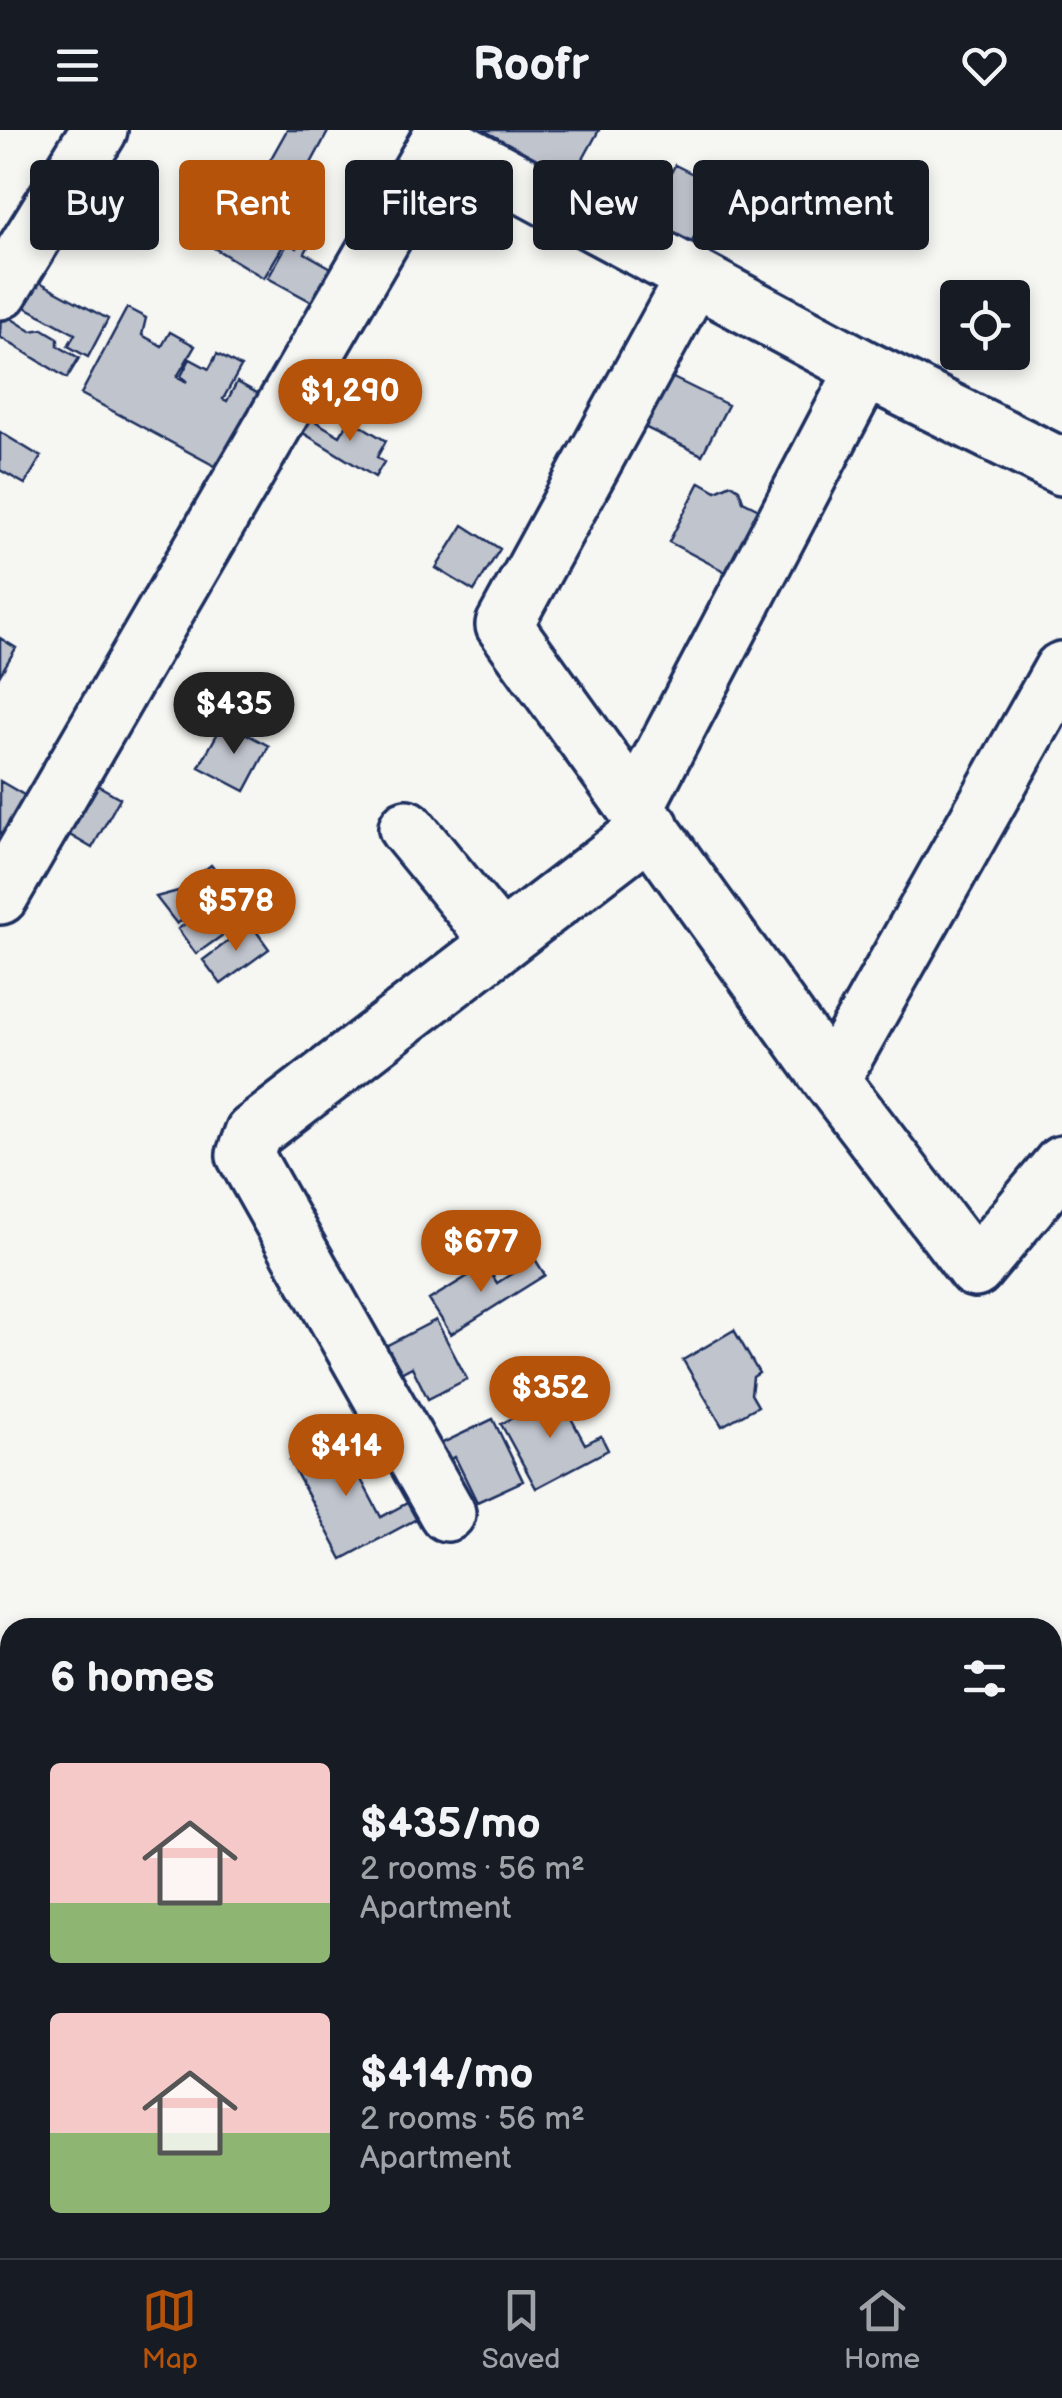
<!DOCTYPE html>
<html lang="en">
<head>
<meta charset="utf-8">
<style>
  :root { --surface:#171b24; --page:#242831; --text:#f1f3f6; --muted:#9ea1a6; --line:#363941; --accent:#b45309 }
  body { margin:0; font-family:"Balsamiq Sans",sans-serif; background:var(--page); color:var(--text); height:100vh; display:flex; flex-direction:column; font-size:38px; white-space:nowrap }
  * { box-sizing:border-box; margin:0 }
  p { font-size:32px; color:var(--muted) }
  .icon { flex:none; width:55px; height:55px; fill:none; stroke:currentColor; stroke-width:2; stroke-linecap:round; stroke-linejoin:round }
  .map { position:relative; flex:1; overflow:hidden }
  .panel { position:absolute; left:0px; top:1488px; width:1062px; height:642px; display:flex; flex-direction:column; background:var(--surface); border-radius:30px 30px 0 0; box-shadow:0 5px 15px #0003 }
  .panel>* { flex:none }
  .hud { position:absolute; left:30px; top:30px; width:1002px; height:90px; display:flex; gap:20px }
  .tools { position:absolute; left:940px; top:150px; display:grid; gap:20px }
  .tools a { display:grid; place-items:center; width:90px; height:90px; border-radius:10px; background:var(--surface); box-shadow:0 5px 15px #0003; font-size:50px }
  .price { position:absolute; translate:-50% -85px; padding:0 22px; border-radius:35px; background:var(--accent); color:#fff; font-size:32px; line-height:65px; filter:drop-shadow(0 2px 5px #0008) }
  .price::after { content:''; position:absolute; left:50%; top:60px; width:30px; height:22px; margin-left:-15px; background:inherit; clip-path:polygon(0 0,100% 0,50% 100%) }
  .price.current { background:#222; color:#fff }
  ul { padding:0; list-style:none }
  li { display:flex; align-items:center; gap:30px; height:250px; padding:0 50px }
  li span { display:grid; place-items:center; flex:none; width:280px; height:200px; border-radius:10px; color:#555 }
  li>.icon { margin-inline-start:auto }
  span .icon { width:120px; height:120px; fill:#fffc; stroke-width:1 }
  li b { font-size:42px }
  h2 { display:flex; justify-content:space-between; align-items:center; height:120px; padding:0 50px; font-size:42px }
  .tag { padding:0 35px; border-radius:10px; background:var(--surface); box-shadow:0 5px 15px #0003; font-size:35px; line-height:90px }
  .tag.current { background:var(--accent); color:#fff }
  header { display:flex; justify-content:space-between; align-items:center; height:130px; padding:0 50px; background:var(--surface); font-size:45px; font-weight:600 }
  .dock { display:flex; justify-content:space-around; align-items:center; height:140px; border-top:2px solid var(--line); background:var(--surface); font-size:28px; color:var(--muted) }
  .dock a { display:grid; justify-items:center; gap:5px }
  .dock .current { color:var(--accent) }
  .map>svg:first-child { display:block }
</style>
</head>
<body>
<header><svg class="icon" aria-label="menu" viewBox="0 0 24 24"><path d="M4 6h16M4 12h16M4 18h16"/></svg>Roofr<svg class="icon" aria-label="heart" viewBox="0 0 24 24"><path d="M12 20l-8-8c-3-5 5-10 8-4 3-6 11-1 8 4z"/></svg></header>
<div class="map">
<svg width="1062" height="2128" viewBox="0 0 1062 2128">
  <rect width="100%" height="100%" fill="#f6f6f2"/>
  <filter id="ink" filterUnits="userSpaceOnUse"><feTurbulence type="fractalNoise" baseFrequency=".01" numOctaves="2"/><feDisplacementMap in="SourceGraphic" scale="20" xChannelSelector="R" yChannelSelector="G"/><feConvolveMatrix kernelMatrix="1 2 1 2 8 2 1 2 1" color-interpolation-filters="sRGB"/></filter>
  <g filter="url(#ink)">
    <path fill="#c0c4cd" stroke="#1b2f5e" stroke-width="2.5" d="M287,0H329L302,50L269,32Z
      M476,0H599L566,60Z
      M675,35L719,57L685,126L628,97L642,70L654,77Z
      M256,47L277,60L264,82L293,99L264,148L214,118Z
      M450,56L463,63L435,113L386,86L424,60L442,70Z
      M301,111L309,115L305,123L333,139L314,173L268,148L288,113L297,118Z
      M21,142L108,189L88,227L68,216L75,204L7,167Z
      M127,178L146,188L142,205L162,216L170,202L195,216L177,247L187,252L181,246L190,229L209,239L217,224L241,237L223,269L227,271L237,252L268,269L228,343L81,264Z
      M1,182L31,201L43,199L58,208V216L79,228L67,248L0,207Z
      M665,244L728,275L702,325L640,295Z
      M308,287L340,306L350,289L386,311L377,327L384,332L375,347L300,301Z
      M0,302L41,327L25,354L0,340Z
      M700,352L716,361L731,354L739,359L743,371L759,379L726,442L669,412Z
      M463,395L500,419L474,461L436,438Z
      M0,508L16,518L0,545Z
      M224,592L269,616L245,661L199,637Z
      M78,644L120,668L92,718L51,694Z
      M0,651L29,668L5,707L0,704Z
      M211,735L227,755L177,794L156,767L178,761Z
      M229,763L247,788L196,824L178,799Z
      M251,794L269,819L221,854L203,830Z
      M535,1129L545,1145L451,1204L429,1170L486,1135L497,1153Z
      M436,1190L467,1249L428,1269L412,1237L393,1247L378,1220Z
      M734,1200L759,1243L753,1247L751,1264L758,1276L722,1296L683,1230Z
      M558,1264L585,1314L601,1306L608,1320L536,1358L501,1294Z
      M493,1289L523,1351L477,1372L455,1327L427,1341L419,1324Z
      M338,1306L381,1387L413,1370L422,1386L342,1429L290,1331Z"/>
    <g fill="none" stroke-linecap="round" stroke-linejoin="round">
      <g stroke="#1b2f5e" stroke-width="62">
        <path id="minor" d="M439,10L865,239L1062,337
          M694,147L504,495L831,950L975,1139L1062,1034
          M0,161L99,0
          M636,676L865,239
          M407,698L500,812
          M0,766L445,0
          M831,950L1062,540
          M447,1383L245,1025L253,1003L651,697"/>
      </g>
      <use href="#minor" stroke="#f6f6f2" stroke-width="55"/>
    </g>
  </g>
</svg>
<div class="tools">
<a><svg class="icon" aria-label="locate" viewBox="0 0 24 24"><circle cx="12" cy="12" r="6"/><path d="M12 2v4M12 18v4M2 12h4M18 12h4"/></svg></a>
</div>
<b class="price" style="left:350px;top:314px">$1,290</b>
<b class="price current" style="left:234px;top:627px">$435</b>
<b class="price" style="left:236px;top:824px">$578</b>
<b class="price" style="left:481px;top:1165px">$677</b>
<b class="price" style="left:550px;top:1311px">$352</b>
<b class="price" style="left:346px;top:1369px">$414</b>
<div class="hud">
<a class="tag">Buy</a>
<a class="tag current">Rent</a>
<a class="tag">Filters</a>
<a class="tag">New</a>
<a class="tag">Apartment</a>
</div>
<section class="panel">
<h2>6 homes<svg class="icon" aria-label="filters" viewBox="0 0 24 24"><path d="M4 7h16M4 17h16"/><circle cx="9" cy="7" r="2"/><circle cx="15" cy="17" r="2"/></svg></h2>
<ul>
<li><span style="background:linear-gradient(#f6c9c9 70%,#8fb573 0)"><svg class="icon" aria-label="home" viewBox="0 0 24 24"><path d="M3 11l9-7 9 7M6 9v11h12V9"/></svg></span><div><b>$435/mo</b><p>2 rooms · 56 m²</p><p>Apartment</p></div></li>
<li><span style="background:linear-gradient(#f6c9c9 60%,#8fb573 0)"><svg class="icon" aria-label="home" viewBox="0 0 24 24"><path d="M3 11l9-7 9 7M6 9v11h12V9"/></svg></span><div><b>$414/mo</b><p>2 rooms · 56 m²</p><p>Apartment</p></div></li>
</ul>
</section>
</div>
<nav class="dock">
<a class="current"><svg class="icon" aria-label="map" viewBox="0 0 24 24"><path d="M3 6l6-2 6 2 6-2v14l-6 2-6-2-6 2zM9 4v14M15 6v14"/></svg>Map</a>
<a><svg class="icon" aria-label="saved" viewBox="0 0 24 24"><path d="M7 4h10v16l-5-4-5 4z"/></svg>Saved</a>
<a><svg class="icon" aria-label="home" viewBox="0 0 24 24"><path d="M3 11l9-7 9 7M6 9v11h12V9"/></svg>Home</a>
</nav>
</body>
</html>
